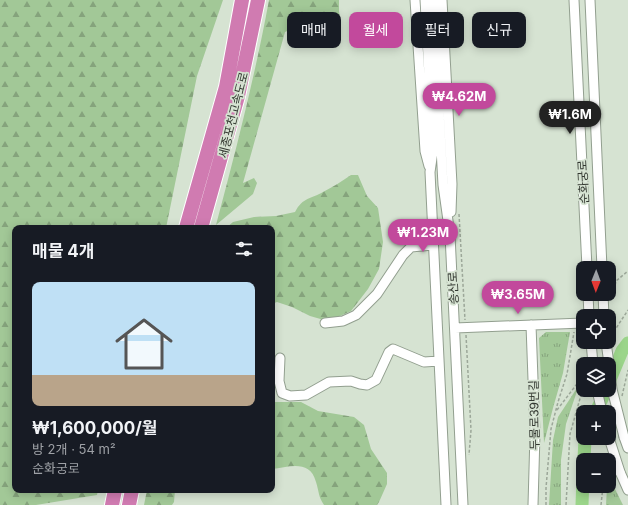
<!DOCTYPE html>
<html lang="ko">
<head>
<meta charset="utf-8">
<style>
  :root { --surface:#171b24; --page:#20242c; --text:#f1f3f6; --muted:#9ea1a6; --accent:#c2499c }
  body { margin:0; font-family:Inter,"Noto Sans KR",sans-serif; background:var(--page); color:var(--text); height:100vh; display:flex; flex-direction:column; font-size:15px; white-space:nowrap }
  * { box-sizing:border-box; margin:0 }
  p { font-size:13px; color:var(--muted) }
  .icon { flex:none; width:22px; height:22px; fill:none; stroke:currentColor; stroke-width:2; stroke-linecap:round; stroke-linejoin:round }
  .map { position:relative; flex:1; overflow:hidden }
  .sheet { position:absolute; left:12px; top:225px; width:263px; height:268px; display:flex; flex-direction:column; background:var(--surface); border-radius:8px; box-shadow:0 2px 10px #0003 }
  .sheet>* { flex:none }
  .hud { position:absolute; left:287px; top:12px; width:281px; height:36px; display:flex; gap:8px }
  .needle { width:26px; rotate:181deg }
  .fabs { position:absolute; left:576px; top:261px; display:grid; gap:8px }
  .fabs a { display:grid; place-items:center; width:40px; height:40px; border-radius:8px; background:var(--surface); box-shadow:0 2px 10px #0003; font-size:20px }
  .price { position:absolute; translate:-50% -34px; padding:0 9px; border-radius:14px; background:var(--accent); color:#fff; font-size:13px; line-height:26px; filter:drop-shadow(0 1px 2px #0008) }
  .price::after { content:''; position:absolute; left:50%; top:24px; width:12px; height:9px; margin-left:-6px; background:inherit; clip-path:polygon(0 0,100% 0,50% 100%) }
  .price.on { background:#222; color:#fff }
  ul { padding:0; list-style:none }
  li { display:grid; align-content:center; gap:8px; height:212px; padding:0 20px }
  li span { display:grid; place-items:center; height:124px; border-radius:8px; color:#555 }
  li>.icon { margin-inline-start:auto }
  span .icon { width:72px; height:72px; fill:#fffc; stroke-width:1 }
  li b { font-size:17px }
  h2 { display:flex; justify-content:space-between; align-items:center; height:48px; padding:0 20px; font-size:17px }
  .pill { padding:0 14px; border-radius:8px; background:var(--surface); box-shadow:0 2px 10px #0003; font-size:14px; line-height:36px }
  .pill.on { background:var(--accent); color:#fff }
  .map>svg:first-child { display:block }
</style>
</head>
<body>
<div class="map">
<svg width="628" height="505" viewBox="0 0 628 505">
  <defs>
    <pattern id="grass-tufts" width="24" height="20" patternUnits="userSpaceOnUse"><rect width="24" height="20" fill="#a2c897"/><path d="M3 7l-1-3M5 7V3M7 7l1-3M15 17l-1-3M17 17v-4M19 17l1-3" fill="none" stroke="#85a37c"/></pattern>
    <pattern id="forest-firs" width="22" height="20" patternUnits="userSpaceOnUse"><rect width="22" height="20" fill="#a2c897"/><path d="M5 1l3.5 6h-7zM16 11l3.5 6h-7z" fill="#85a37c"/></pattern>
  </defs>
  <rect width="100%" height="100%" fill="#d6e3d2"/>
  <path fill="url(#grass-tufts)" d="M546,332H570L563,373L553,408L544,443L539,338Z
    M579,385L566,424L561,460V505H549L553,440L558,417Z
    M609,470L615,489L623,505H606L607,486H609Z"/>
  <path fill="url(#forest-firs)" d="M0,0H223L197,76L166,228H15V490H98L97,495L36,505H0Z
    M269,0H339V11L341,29C338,32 335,36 331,38C320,44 302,24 285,32L243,183L254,178L257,183L253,194L216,225C236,150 255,76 269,0Z
    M351,175H358L367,196L378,208L383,242L379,269L368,289L351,311L338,317L324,320L310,316L292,307L277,302L272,304V228H226L233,222L254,217L276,216L295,212C303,197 311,199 323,192C333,187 342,181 351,175Z
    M272,402H301L318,411L354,417L364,425L371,449L387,473V484L379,502L377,505H324C318,496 319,491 316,482C310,459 289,467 272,469Z
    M147,490H175L174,502L172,505H144Z"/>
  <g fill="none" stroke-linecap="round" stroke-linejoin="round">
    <path stroke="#9bd58a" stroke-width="13" d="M609,382L622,351L628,343
      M596,412L606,390
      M584,460L585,438
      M582,505L583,477"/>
    <g stroke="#929f8f" stroke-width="11">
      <path id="minor" d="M415,0L425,151L429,166
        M425,0L433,151L430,172L446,505
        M433,0L443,185L450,235L463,505
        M442,0L452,184L451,212
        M574,0L587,268
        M590,0L602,268
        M588,294L589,316
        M603,294L604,316
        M325,323L343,321L356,315L377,294L403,255L411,247L433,245
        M531,325L535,434L533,505
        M455,328L583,323
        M591,342L593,364
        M280,358L279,381L282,393L290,396L306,395L329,382L351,381L360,384L367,385L376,380L389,352L393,349L424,362L439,361
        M597,390L602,412
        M624,437L628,448
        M620,472L628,490"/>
    </g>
    <g stroke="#fff" stroke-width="16">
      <path id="highway" d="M186,228L226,87L242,0
        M201,228L238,96L258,0
        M112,505L115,490
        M129,505L132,490"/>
    </g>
    <path stroke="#9ca799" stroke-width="1.5" stroke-dasharray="3 2" stroke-linecap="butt" d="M459,214L465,320
      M614,290L616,281L628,271
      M466,335L471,430L469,455
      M611,336L628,310
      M622,396L628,370
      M557,410L583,376
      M546,505V488L551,429L558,402L567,374L574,332
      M566,505L570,434L583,388
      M601,505L603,486"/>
    <use href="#minor" stroke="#fff" stroke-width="9"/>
    <use href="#highway" stroke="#d07bb1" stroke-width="14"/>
    <g stroke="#929f8f" stroke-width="11" stroke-linecap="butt">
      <path id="minor-bridge" d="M606,342L609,364
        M609,366L612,389L624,437
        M609,438L620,472"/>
    </g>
    <use href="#minor-bridge" stroke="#fff" stroke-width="9"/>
  </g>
  <g text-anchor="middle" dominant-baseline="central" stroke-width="3.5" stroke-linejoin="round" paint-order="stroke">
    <g font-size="12" fill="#343932" stroke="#d6e3d2">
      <text transform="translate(233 115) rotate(-76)">세종포천고속도로</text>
      <text transform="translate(583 182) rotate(-93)">순화궁로</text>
      <text transform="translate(453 288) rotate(-93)">송산로</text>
      <text transform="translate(534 415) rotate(-91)">두물로39번길</text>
    </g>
  </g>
</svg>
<div class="fabs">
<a><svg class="needle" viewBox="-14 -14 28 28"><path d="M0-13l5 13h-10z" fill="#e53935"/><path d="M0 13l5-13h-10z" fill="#9ea1a6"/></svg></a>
<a><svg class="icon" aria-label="locate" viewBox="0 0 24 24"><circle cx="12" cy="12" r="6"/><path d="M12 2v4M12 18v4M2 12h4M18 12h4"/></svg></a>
<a><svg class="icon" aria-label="layers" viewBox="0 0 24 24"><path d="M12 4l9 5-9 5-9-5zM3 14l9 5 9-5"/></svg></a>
<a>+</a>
<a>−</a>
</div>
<b class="price" style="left:459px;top:117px">₩4.62M</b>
<b class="price on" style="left:570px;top:135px">₩1.6M</b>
<b class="price" style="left:423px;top:253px">₩1.23M</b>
<b class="price" style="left:518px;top:315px">₩3.65M</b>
<div class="hud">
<a class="pill">매매</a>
<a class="pill on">월세</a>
<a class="pill">필터</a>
<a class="pill">신규</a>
</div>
<section class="sheet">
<h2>매물 4개<svg class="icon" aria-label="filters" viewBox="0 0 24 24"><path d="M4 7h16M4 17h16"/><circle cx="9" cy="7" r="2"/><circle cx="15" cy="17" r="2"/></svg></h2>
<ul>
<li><span style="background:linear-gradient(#bfe0f5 75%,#b9a48a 0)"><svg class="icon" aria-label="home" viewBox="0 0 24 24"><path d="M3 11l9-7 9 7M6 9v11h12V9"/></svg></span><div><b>₩1,600,000/월</b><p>방 2개 · 54 m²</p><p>순화궁로</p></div></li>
</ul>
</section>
</div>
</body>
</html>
